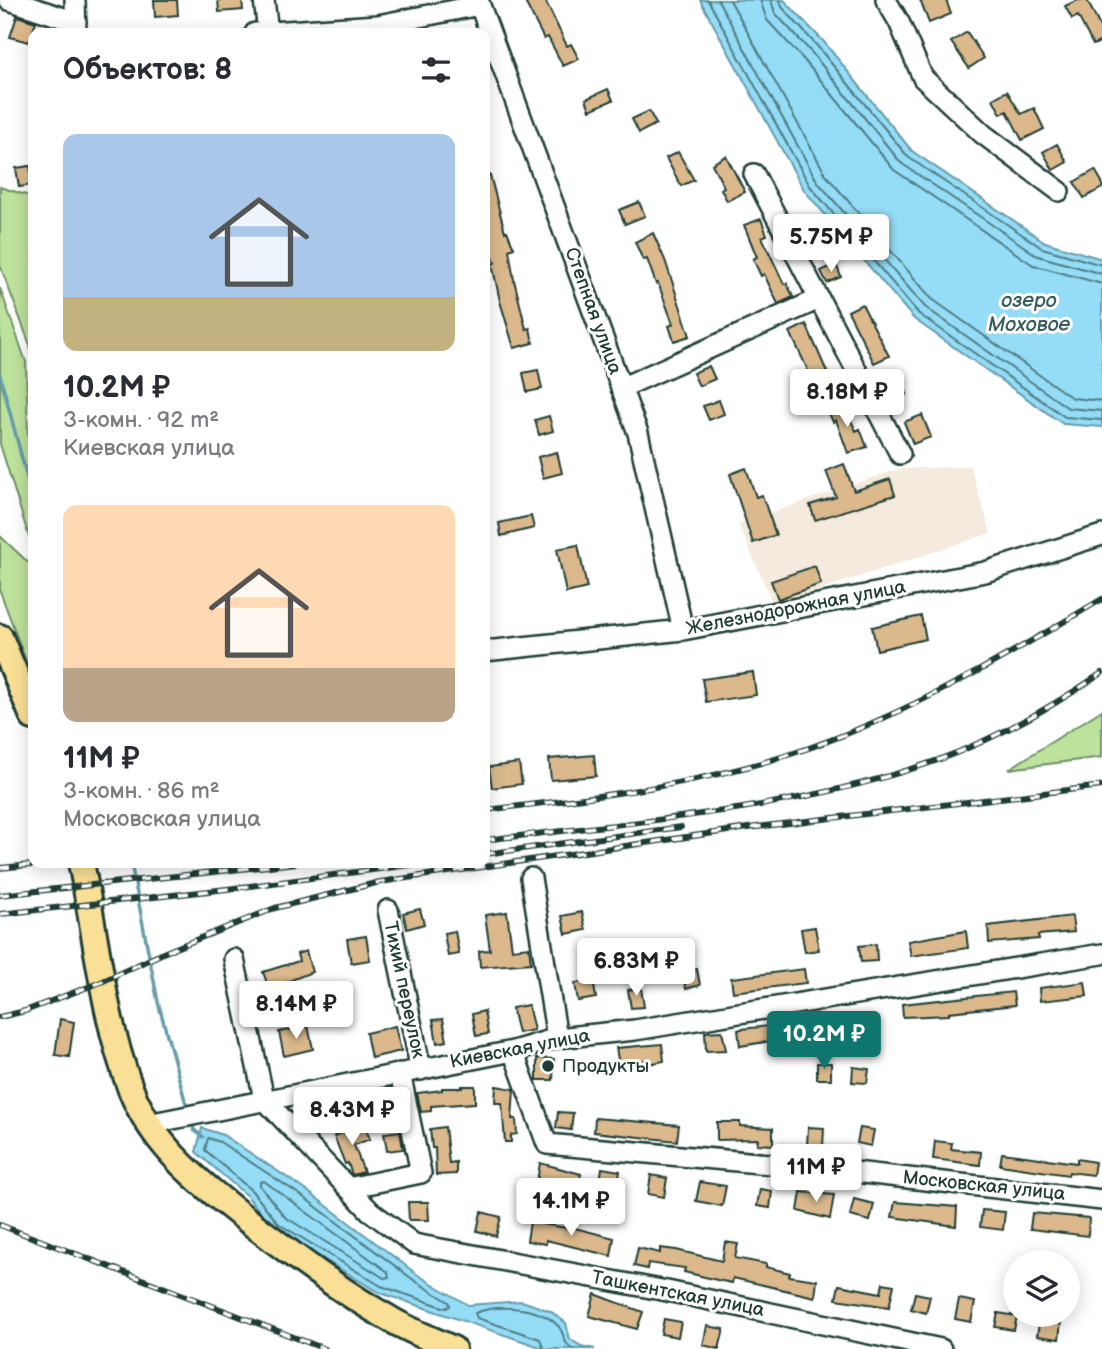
<!DOCTYPE html>
<html lang="ru">
<head>
<meta charset="utf-8">
<style>
  :root { --surface:#fff; --page:#f7f7f7; --text:#2b2b33; --muted:#7c7c81; --accent:#0f766e }
  body { margin:0; font-family:"Balsamiq Sans",sans-serif; background:var(--page); color:var(--text); height:100vh; display:flex; flex-direction:column; font-size:26px; white-space:nowrap }
  * { box-sizing:border-box; margin:0 }
  p { font-size:23px; color:var(--muted) }
  .icon { flex:none; width:38px; height:38px; fill:none; stroke:currentColor; stroke-width:2; stroke-linecap:round; stroke-linejoin:round }
  .map { position:relative; flex:1; overflow:hidden }
  .side { position:absolute; left:28px; top:28px; width:462px; height:840px; display:flex; flex-direction:column; background:var(--surface); border-radius:14px; box-shadow:0 4px 18px #0003 }
  .side>* { flex:none }
  .fabs { position:absolute; left:1003px; top:1250px; display:grid; gap:14px }
  .fabs a { display:grid; place-items:center; width:77px; height:77px; border-radius:50%; background:var(--surface); box-shadow:0 4px 18px #0003; font-size:35px }
  .price { position:absolute; translate:-50% -60px; padding:0 16px; border-radius:7px; background:#fff; color:#222; font-size:23px; line-height:46px; filter:drop-shadow(0 2px 4px #0008) }
  .price::after { content:''; position:absolute; left:50%; top:42px; width:21px; height:16px; margin-left:-10px; background:inherit; clip-path:polygon(0 0,100% 0,50% 100%) }
  .price.on { background:var(--accent); color:#fff }
  ul { padding:0; list-style:none }
  li { display:grid; align-content:center; gap:14px; height:371px; padding:0 35px }
  li span { display:grid; place-items:center; height:217px; border-radius:14px; color:#555 }
  li>.icon { margin-inline-start:auto }
  span .icon { width:126px; height:126px; fill:#fffc; stroke-width:1 }
  li b { font-size:30px }
  h2 { display:flex; justify-content:space-between; align-items:center; height:84px; padding:0 35px; font-size:30px }
  .map>svg:first-child { display:block }
</style>
</head>
<body>
<div class="map">
<svg width="1102" height="1349" viewBox="0 0 1102 1349">
  <rect width="100%" height="100%" fill="#fff"/>
  <filter id="ink" filterUnits="userSpaceOnUse"><feTurbulence type="fractalNoise" baseFrequency=".0143" numOctaves="2"/><feDisplacementMap in="SourceGraphic" scale="14" xChannelSelector="R" yChannelSelector="G"/><feConvolveMatrix kernelMatrix="1 2 1 2 8 2 1 2 1" color-interpolation-filters="sRGB"/></filter>
  <g filter="url(#ink)">
    <path fill="#f4eadd" d="M970,466L991,533L774,605L738,524L898,469Z"/>
    <path fill="#bde29c" stroke="#6e9068" stroke-width="2" d="M0,187L33,197V365L30,345L0,265Z
      M0,288L26,362L28,433L33,450V550L0,444Z
      M0,536L33,567V680L0,591Z
      M1102,710V757L1009,769Z"/>
    <path fill="#95dcf7" stroke="#669ca9" stroke-width="2" d="M700,0H784L824,42L912,151L1045,242L1102,259V427L1063,424L914,319L804,190Z
      M202,1128L223,1135L306,1190L418,1275L468,1305L522,1301L550,1311L566,1323L570,1339L581,1346L595,1349H546L378,1292L274,1229L247,1196L196,1152Z"/>
    <g fill="none" stroke-linecap="round" stroke-linejoin="round">
      <path stroke="#4e7d82" stroke-width="2" d="M708,0L810,186L919,314L1065,417L1102,420
        M718,0L817,181L925,307L1068,408L1102,411
        M730,0L826,175L932,299L1072,398L1102,401
        M760,0L767,20L804,60L894,170L1033,265L1102,284
        M771,0L775,13L812,53L901,163L1038,256L1102,274
        M780,0L782,7L818,47L908,157L1042,248L1102,265
        M208,1138L220,1142L302,1196L415,1281L449,1302L450,1306L446,1308L381,1286L279,1224L252,1191L205,1150Z
        M260,1182L264,1181L388,1272L389,1277L384,1278L285,1217L260,1186Z
        M544,1349L540,1339L477,1318L475,1313C498,1304 541,1306 559,1327C566,1336 561,1341 573,1349"/>
      <path stroke="#669ca9" stroke-width="3.5" d="M0,375L33,500
        M131,863L158,1002L188,1111
        M192,1122L194,1130L203,1137"/>
    </g>
    <path fill="#dbb98d" stroke="#1f3d34" stroke-width="2" d="M154,0H177L178,15L155,17Z
      M218,0H242L243,10L219,12Z
      M524,0H545L567,46L571,44L579,59L563,66L548,37L544,39Z
      M920,0H946L951,14L929,23Z
      M1078,0H1087L1102,31V41L1093,45L1078,16L1072,19L1065,6Z
      M17,16L36,22L29,42L10,37Z
      M967,32L984,58L969,68L951,42Z
      M608,89L613,100L590,110L586,99Z
      M1007,91L1021,114L1034,108L1044,129L1022,140L1007,111L1001,114L993,99Z
      M649,111L656,124L639,133L632,119Z
      M1057,144L1067,162L1053,170L1043,152Z
      M678,152L694,180L681,186L666,158Z
      M726,156L745,192L727,201L721,189L724,187L712,164Z
      M30,166L33,185L19,187L16,168Z
      M1095,170L1102,182V188L1084,198L1074,182Z
      M485,175H490L505,232L507,231L514,248L509,250L514,280L526,329L530,328L533,343L514,348L500,301L492,264L495,263L485,238Z
      M639,202L645,216L625,224L619,210Z
      M761,219L767,235L762,237L784,284L787,283L793,297L778,304L764,274L761,276L753,259L757,257L744,225Z
      M653,233L665,260L690,336L674,341L669,326L673,324L658,283L656,284L647,259L643,260L635,242Z
      M836,264L841,277L827,283L821,271Z
      M862,304L889,356L874,363L848,311Z
      M806,324L827,372L812,379L790,332Z
      M709,366L715,379L699,386L693,373Z
      M538,370L542,389L527,392L523,373Z
      M897,373L907,394L887,403L878,383Z
      M719,400L724,414L709,420L703,406Z
      M842,402L856,431L860,429L867,447L848,453L836,420L833,422L827,409Z
      M922,415L931,437L913,444L904,422Z
      M549,416L553,431L539,435L535,420Z
      M557,452L562,473L543,478L538,457Z
      M844,464L854,491L890,479L895,495L815,520L810,505L836,497L826,471Z
      M746,468L756,497L762,495L776,535L753,543L730,474Z
      M531,516L534,528L501,536L499,523Z
      M578,545L587,588L566,593L557,549Z
      M815,566L821,584L778,599L771,581Z
      M921,616L926,639L877,650L872,627Z
      M753,672L756,695L706,702L702,679Z
      M594,755L596,776L551,780L549,759Z
      M519,763L522,784L492,788L489,767Z
      M420,909L424,924L407,929L403,913Z
      M507,912L512,949L529,947L531,963L480,967L479,951L490,950L485,915Z
      M582,912L586,930L566,934L562,916Z
      M1072,916L1074,932L1038,935L1039,939L989,943L988,926Z
      M815,927L819,950L805,952L801,929Z
      M455,931L459,954L448,956L444,933Z
      M966,931L968,948L911,956L908,941Z
      M366,936L370,960L351,963L347,939Z
      M876,944L877,961L861,962L859,946Z
      M306,951L312,972L269,989L263,972L299,961L297,954Z
      M697,969L700,985L686,989L682,972Z
      M804,969L806,983L733,992L731,978Z
      M593,980L596,998L578,1001L575,983Z
      M1085,982L1087,996L1040,1001L1039,988Z
      M641,988L644,1007L631,1008L628,990Z
      M1013,992L1015,1005L949,1012V1015L903,1017L902,1004Z
      M528,1005L534,1030L518,1033L512,1008Z
      M484,1011L488,1034L476,1036L472,1014Z
      M826,1016L827,1032L808,1034L807,1017Z
      M60,1019L74,1022L69,1057L55,1055Z
      M443,1019L447,1041L437,1043L433,1020Z
      M788,1024L790,1038L740,1046L738,1030L741,1029Z
      M308,1026L313,1049L284,1056L279,1032Z
      M395,1026L401,1051L371,1058L366,1033Z
      M722,1031L726,1050L706,1051L705,1032Z
      M662,1044L664,1061L648,1064L647,1060L619,1065L616,1048Z
      M537,1058L554,1059L553,1080H537Z
      M817,1063H831V1079H817Z
      M853,1067L869,1069L867,1083L852,1082Z
      M462,1086H475V1103L431,1106V1111L421,1112L417,1093L442,1090V1088H462Z
      M496,1086L514,1089L512,1119H516L517,1134L511,1135V1142H505L502,1103H495Z
      M341,1101L344,1117L324,1120L321,1105Z
      M558,1112L573,1113L571,1130L556,1128Z
      M595,1118L679,1125L677,1141L594,1132Z
      M717,1122H740V1126L773,1128V1145L757,1144L758,1139L717,1140Z
      M364,1125L370,1139L354,1145L364,1172L352,1175L348,1163L345,1164L334,1136Z
      M445,1127L449,1163L456,1162V1174L436,1175L435,1148H432L430,1129Z
      M808,1127L824,1128L823,1147L807,1146Z
      M860,1128L874,1130L871,1146L857,1143Z
      M400,1131L403,1149L387,1151L384,1133Z
      M935,1141L952,1143L951,1149L981,1152L980,1165L933,1159Z
      M1002,1153L1077,1163V1159L1095,1162L1093,1175L1069,1172L1068,1175L1000,1165Z
      M540,1163L581,1174L578,1191L562,1188V1185L537,1181Z
      M602,1168L620,1171L617,1191L599,1188Z
      M651,1175L667,1178L664,1197L648,1194Z
      M700,1182L726,1186L722,1206L696,1201Z
      M760,1189L772,1191L770,1208L757,1206Z
      M801,1192L834,1195L830,1219L798,1211Z
      M854,1199L874,1204L870,1221L850,1216Z
      M408,1202H428L429,1220H409Z
      M895,1202L957,1207L956,1226L892,1217Z
      M982,1210L1005,1212L1003,1230L980,1227Z
      M481,1212L501,1217L496,1236L477,1231Z
      M1032,1213L1089,1218L1088,1236L1030,1229Z
      M530,1222L567,1228V1226L614,1238L611,1256L546,1240V1244L527,1241Z
      M725,1242L738,1244L735,1258L766,1264V1267L790,1273L789,1276L817,1280L815,1297L733,1278L732,1283L717,1280L684,1272L685,1268L648,1263L647,1269L634,1266L638,1248L660,1253V1248L676,1250L722,1261Z
      M883,1283L894,1285L889,1307L836,1299L839,1285L881,1293Z
      M915,1293L930,1296L926,1313L911,1309Z
      M595,1294L643,1312L637,1329L589,1316Z
      M959,1299L975,1302L971,1322L955,1319Z
      M998,1313L1017,1316L1014,1330L995,1327Z
      M1040,1318L1061,1321L1059,1339L1037,1336Z
      M664,1319L681,1322L678,1337L661,1334Z
      M707,1326L724,1329L719,1349L703,1345Z"/>
    <g fill="none" stroke-linecap="round" stroke-linejoin="round">
      <g stroke="#1f3d34" stroke-width="24">
        <path id="minor" d="M9,0L76,22
          M75,0L76,32
          M264,0L268,32
          M478,0L638,433L683,630
          M886,0L899,22L923,78L983,134L1059,191
          M255,33L378,25L480,5
          M754,174L900,454
          M621,388L819,299
          M485,651L683,630L985,572L1102,535
          M531,878L557,1038
          M388,910L421,1070
          M234,959L264,1099L370,1211L414,1244L667,1291L941,1349
          M513,1051L547,1144L837,1170L1102,1200
          M148,1124L513,1051L557,1038L635,1030L1102,954
          M348,1188L421,1173L400,1073"/>
      </g>
      <g stroke="#1f3d34" stroke-width="30">
        <path id="major" d="M0,637L33,717
          M81,863C97,939 103,1017 131,1090C155,1150 206,1188 255,1226C298,1259 342,1292 390,1319C410,1331 432,1339 453,1349"/>
      </g>
      <use href="#minor" stroke="#fff" stroke-width="19"/>
      <use href="#major" stroke="#fadf96" stroke-width="24"/>
      <g stroke="#1f3d34" stroke-width="6">
        <path id="rail" d="M485,810C601,797 718,783 828,741C924,705 1014,652 1102,599
          M485,840C636,821 793,812 938,760C995,739 1052,707 1102,673
          M485,854L681,827
          M0,868L51,863
          M0,895L296,863
          M0,914L227,889L425,863
          M0,1017L25,1011L101,982L163,953L275,908L380,882L748,828L1102,786
          M0,1225L325,1349"/>
      </g>
      <use href="#rail" stroke="#fff" stroke-width="3.5" stroke-dasharray="10" stroke-linecap="butt"/>
    </g>
  </g>
  <circle fill="#1f3d34" stroke="#fff" stroke-width="2.5" cx="548" cy="1066" r="7"/>
  <g text-anchor="middle" dominant-baseline="central" stroke-width="6" stroke-linejoin="round" paint-order="stroke">
    <g font-size="19" fill="#1f3d34" stroke="#fff">
      <text transform="translate(593 311) rotate(70)">Степная улица</text>
      <text transform="translate(796 608) rotate(-11)">Железнодорожная улица</text>
      <text transform="translate(404 990) rotate(78)">Тихий переулок</text>
      <text transform="translate(520 1049) rotate(-11)">Киевская улица</text>
      <text transform="translate(984 1186) rotate(6)">Московская улица</text>
      <text transform="translate(678 1294) rotate(11)">Ташкентская улица</text>
    </g>
    <g font-size="19" fill="#1f3d34" stroke="#fff" text-anchor="start">
      <text x="562" y="1066">Продукты</text>
    </g>
    <g font-size="21" font-style="italic" fill="#375d5b" stroke="#fff">
      <text x="1029" y="300">озеро<tspan x="1029" dy="24">Моховое</tspan></text>
    </g>
  </g>
</svg>
<div class="fabs">
<a><svg class="icon" aria-label="layers" viewBox="0 0 24 24"><path d="M12 4l9 5-9 5-9-5zM3 14l9 5 9-5"/></svg></a>
</div>
<b class="price" style="left:831px;top:274px">5.75M ₽</b>
<b class="price" style="left:847px;top:429px">8.18M ₽</b>
<b class="price" style="left:636px;top:998px">6.83M ₽</b>
<b class="price" style="left:296px;top:1041px">8.14M ₽</b>
<b class="price on" style="left:824px;top:1071px">10.2M ₽</b>
<b class="price" style="left:352px;top:1147px">8.43M ₽</b>
<b class="price" style="left:816px;top:1204px">11M ₽</b>
<b class="price" style="left:571px;top:1238px">14.1M ₽</b>
<section class="side">
<h2>Объектов: 8<svg class="icon" aria-label="filters" viewBox="0 0 24 24"><path d="M4 7h16M4 17h16"/><circle cx="9" cy="7" r="2"/><circle cx="15" cy="17" r="2"/></svg></h2>
<ul>
<li><span style="background:linear-gradient(#a9c7e8 75%,#c2b280 0)"><svg class="icon" aria-label="home" viewBox="0 0 24 24"><path d="M3 11l9-7 9 7M6 9v11h12V9"/></svg></span><div><b>10.2M ₽</b><p>3-комн. · 92 m²</p><p>Киевская улица</p></div></li>
<li><span style="background:linear-gradient(#ffd9b3 75%,#b9a48a 0)"><svg class="icon" aria-label="home" viewBox="0 0 24 24"><path d="M3 11l9-7 9 7M6 9v11h12V9"/></svg></span><div><b>11M ₽</b><p>3-комн. · 86 m²</p><p>Московская улица</p></div></li>
</ul>
</section>
</div>
</body>
</html>
